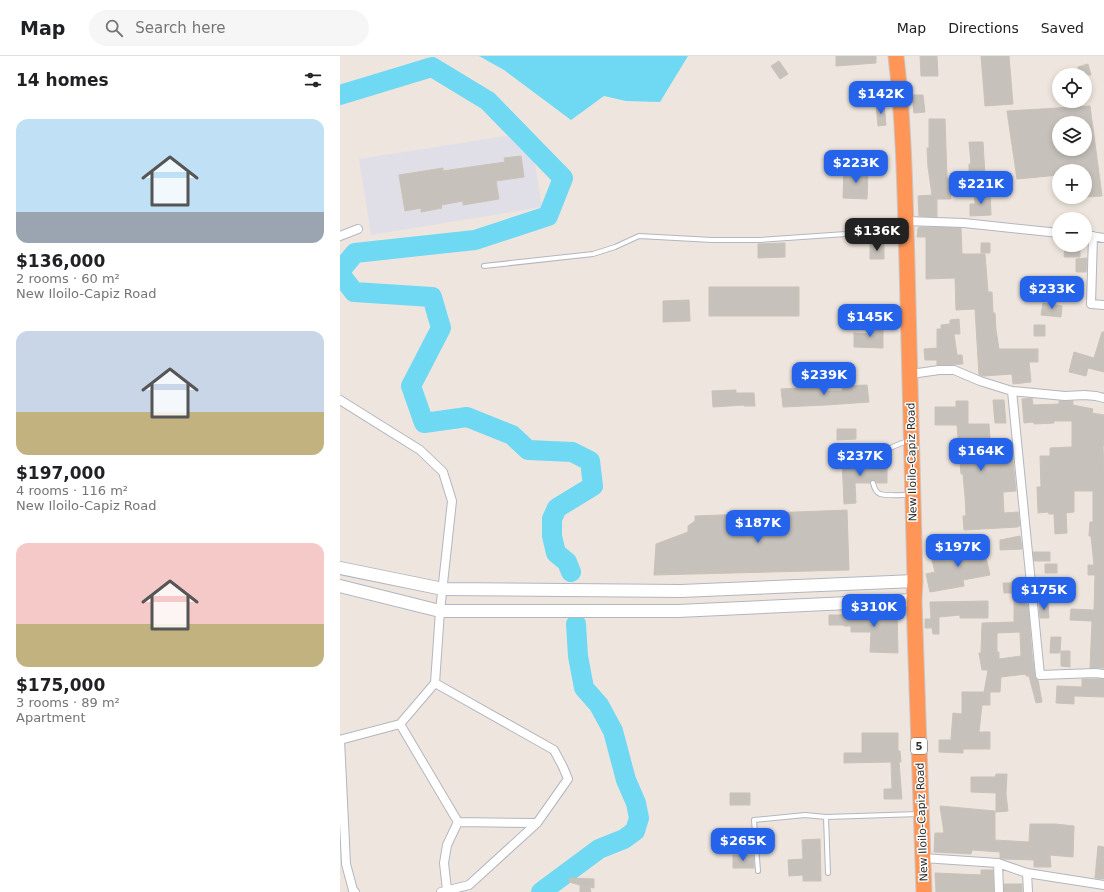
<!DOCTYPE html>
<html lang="en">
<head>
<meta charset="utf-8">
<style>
  :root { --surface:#fff; --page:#f6f6f6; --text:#202124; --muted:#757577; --line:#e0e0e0; --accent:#2563eb }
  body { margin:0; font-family:"DejaVu Sans",sans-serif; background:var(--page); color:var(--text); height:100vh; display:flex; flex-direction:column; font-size:15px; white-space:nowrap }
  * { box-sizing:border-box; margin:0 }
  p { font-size:13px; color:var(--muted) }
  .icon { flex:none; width:22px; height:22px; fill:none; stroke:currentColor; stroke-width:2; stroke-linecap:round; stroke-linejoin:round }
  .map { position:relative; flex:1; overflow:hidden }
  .drawer { display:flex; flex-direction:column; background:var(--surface); width:340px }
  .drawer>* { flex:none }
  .fabs { position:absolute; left:712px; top:12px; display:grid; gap:8px }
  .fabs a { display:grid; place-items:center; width:40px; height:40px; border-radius:50%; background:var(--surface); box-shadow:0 2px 6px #0003; font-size:20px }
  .price { position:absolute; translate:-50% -34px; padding:0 9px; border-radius:8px; background:var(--accent); color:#fff; font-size:13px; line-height:26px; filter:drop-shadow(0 1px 2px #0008) }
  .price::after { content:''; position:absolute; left:50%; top:24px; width:12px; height:9px; margin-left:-6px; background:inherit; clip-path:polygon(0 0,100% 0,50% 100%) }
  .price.on { background:#222; color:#fff }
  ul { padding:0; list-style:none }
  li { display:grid; align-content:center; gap:8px; height:212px; padding:0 16px }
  li span { display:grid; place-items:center; height:124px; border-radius:12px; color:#555 }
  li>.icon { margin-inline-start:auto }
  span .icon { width:72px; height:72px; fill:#fffc; stroke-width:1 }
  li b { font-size:17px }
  h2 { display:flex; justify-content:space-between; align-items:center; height:48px; padding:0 16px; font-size:17px }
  header { display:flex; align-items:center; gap:24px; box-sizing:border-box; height:56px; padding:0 20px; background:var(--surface); border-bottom:1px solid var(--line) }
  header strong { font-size:19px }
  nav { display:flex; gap:22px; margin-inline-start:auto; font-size:14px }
  .search { width:280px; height:36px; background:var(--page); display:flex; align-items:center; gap:10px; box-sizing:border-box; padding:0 14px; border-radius:22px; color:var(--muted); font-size:15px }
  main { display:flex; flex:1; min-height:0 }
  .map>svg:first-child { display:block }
</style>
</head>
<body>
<header>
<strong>Map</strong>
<div class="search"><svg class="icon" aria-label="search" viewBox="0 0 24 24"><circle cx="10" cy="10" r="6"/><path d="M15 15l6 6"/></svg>Search here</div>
<nav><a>Map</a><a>Directions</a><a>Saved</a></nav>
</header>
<main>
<section class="drawer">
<h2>14 homes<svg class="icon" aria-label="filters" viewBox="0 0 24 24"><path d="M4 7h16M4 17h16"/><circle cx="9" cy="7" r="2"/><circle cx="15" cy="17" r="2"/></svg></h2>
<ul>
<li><span style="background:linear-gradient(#bfe0f5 75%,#9aa5b1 0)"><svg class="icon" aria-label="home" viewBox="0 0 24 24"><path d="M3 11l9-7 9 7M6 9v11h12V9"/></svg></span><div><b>$136,000</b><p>2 rooms · 60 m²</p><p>New Iloilo-Capiz Road</p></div></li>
<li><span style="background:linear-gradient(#c9d6e8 65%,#c2b280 0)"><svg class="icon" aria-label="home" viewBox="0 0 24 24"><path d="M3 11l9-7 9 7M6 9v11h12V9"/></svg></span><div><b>$197,000</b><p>4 rooms · 116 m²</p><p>New Iloilo-Capiz Road</p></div></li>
<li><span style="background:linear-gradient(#f6c9c9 65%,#c2b280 0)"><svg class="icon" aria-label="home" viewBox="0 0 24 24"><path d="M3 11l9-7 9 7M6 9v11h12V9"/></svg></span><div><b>$175,000</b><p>3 rooms · 89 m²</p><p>Apartment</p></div></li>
</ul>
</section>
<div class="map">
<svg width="764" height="836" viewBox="0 0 764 836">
  <rect width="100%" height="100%" fill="#eee6de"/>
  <path fill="#e0dfe7" d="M172,79L194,101L202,151L31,179L19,103Z"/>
  <path fill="#6fd8f2" d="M139,0H348L320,46L286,45L264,40L231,64L164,14Z"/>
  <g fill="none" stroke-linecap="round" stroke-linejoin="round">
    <path stroke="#6fd8f2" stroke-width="20" d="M0,39L92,11L148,45L223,122L208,160L135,184L15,197L0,215
      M0,218L14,236L92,241L101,272L71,330L84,367L127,361L172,379L188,394L232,396L250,405L253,430L217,452L212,463V480L216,497L227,506L231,516
      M201,836L259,793L284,783L295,775L299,762L296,747L286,724L273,675L259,649L244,632L238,600L236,568"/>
  </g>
  <path fill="#c6c1ba" stroke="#cac2b8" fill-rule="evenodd" d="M496,0H536V7L496,10Z
    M580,0H597L598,20H581Z
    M641,0H669L673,48L645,50Z
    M439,5L448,18L440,23L431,10Z
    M748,8L751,19H740L738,11Z
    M572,39H583L585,56L574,57Z
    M536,48H544L546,69L538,70Z
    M750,50L762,140L745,141V115H719V119L677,123L667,55ZM719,67H745V93H719Z
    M589,63H605L607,122H608L611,143H597V161L579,160L578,140L592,139L588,111L587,92H589Z
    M629,86H643L645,119L629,120V108H631Z
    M181,100L184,121L156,125L159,143L123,149V145L101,149L102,152L81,156V152L65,155L59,119L103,112V115L165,106L164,102Z
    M504,112L528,113L527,143L503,142Z
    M650,136L651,159L630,160V148H635L634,137Z
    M580,171L621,172L622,198H645L648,236H652L653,257H655L656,274L659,293H698V306H689L691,326L673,328L672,318L644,320L639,319L635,253L616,254L615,222L586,223V181H577L578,172Z
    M445,187V201L418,202V188Z
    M641,187H650V197H641Z
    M530,188H544V203H530Z
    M725,189H740V201H724Z
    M747,202L746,216H736V203Z
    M369,231H459V260H369Z
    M349,244L350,265L323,266V245Z
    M703,247L722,250L721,261L701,259Z
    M619,263L620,278H614L617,299H622L623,308L597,309V304H585L584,293L597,292V273H601V269L610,268V264Z
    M694,269H705V280H694Z
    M528,270H543V292L514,291V277L528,278Z
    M762,276H764V316L748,312L746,320L729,316L734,296L754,302Z
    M527,329L529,346L486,349L443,351L441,333L486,330V335H502L503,330Z
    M396,334V337H414L415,350H404V349L373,351L372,335Z
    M692,342L693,349L719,348V345H733V349L753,353L752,357L764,359V390H763L764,413V612H750L752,565L730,564L731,553L754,554L755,519H748V509H754L751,480H749L750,466H753V435H734V456L726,457L727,477L715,478L714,458H709L708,456L698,457L697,431H701L700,400H710V392L732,391V365H714V367L694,368V366L684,367L682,343Z
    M653,344H664L666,367H655Z
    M616,345H628V368H649L651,397L672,395L676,435L663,436L664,457L678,456L680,470H678V471L624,474L623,460H626L625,440L623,418H621L617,369H595V351H616Z
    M497,373H516V383L497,384Z
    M514,401V409H530L531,411H533L537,408H547V427H537L535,424H533L530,425V427H515L516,447L504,448L502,402Z
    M507,454L509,514L314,519L316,488L348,476V470L355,465V460Z
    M680,480L682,493L660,494V484Z
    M643,488L650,519L623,524L624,530L590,536L586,518L595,516L592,504L608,501L606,493L620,490L621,492Z
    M693,496H710V505H694Z
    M705,508H717V517H705Z
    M672,525H685L686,549H688L692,598L695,620L696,622L698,624L702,646L696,647L689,620H686V618L661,621L660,636H644L648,614H642L639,597H641L642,567L674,566V544H673V537H664L663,527H672ZM680,576L681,600L659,603V596H657V577Z
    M648,545V562H620V559L599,561V578H593L592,572H585V563H591L590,546Z
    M699,548H708L709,562H700Z
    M540,554H557L558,597L530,596L531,576H511V570H504V569H489V559H523V556H540Z
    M711,581H721L720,597H710Z
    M721,595H730V611L721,610Z
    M742,623H764V641L734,640V648L716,647L717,630L742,631Z
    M622,636H650V649H642L639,676H650V693H623V697L599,696V684H611L613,657L622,658Z
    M522,677H558V695H560L561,706H559L562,743H544V733H552L551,706L504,707V697H522Z
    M656,718H667L666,738L668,755L656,756V737L631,736V721H655Z
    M390,737H410V749H390Z
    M600,750L655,755V784L689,786L690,768H715L734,770L733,801L710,799L711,811H694V804L664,803L660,802V796L632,794L631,798L594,796L595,777H604Z
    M480,783L481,825H463V819L449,820L448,804L463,803L462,784Z
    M758,790L764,791V823L755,822Z
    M393,799H413L414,812H393Z
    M641,814H653L654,836H596L595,817L641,819Z
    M230,822L254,823V832L250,831L251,836H240V829L229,826Z
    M664,828H682V836H664Z"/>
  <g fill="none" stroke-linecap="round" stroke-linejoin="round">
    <g stroke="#b2b6c0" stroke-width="6">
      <path id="lane" d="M144,210L253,198L275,191L299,180L372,184H420L564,174
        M533,408C539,396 555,389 568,385
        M533,427C534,431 535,436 540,438C546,440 563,439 570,439
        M486,761L488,817
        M418,815L414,764L465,759L486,761L579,758"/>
    </g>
    <g stroke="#b2b6c0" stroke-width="10">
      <path id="street" d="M566,165L624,167L719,177
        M745,179L764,182
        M0,180L18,173
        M753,180L751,248L764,249
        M571,318L599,314H614L640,325L672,335L725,340L744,339L756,340L764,342
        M672,335L700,619L755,617L764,618
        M0,344L80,394L103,416L112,445L100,555L95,627L60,668L0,684
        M95,627L214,694L223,711L228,723L197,767L129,829L101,836
        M60,668L118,766L107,789L104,807L107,834
        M0,684L6,808L13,834L15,836
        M118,766L197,767
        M583,802L658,807L687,817L764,829
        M658,807L659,836
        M687,817L688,836"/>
    </g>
    <g stroke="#b2b6c0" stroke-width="14">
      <path id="secondary" d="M0,512L103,533L341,535L575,525
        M0,530L100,555H338L574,544"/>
    </g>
    <g stroke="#c8c8c8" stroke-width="17">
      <path id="highway" d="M556,0C564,69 565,139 567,208C570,313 572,419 575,525L574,544L584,836"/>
    </g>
    <use href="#lane" stroke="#fff" stroke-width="4"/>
    <use href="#street" stroke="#fff" stroke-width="8"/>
    <use href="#secondary" stroke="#fff" stroke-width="12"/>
    <use href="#highway" stroke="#ff9658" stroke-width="15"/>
  </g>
  <g text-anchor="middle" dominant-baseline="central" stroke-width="3" stroke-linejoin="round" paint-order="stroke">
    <rect fill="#fff" stroke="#6b6b6b" stroke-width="1" x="571" y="682" width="16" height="16" rx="3"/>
    <g font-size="10" font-weight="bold" fill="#2c2c2c">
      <text x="579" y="690">5</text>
    </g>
    <g font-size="11" fill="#2c2c2c" stroke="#fff">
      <text transform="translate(572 406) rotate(-91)">New Iloilo-Capiz Road</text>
      <text transform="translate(582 766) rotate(-92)">New Iloilo-Capiz Road</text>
    </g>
  </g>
</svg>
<div class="fabs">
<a><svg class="icon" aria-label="locate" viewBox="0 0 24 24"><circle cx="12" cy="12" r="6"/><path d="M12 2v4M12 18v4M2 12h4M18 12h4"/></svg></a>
<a><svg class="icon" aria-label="layers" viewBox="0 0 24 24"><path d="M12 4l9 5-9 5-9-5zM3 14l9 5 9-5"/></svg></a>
<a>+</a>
<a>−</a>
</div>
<b class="price" style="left:541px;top:59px">$142K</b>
<b class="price" style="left:516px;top:128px">$223K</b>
<b class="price" style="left:641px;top:149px">$221K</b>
<b class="price on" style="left:537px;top:196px">$136K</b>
<b class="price" style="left:712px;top:254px">$233K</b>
<b class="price" style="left:530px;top:282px">$145K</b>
<b class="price" style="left:484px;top:340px">$239K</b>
<b class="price" style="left:641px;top:416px">$164K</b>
<b class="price" style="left:520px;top:421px">$237K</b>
<b class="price" style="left:418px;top:488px">$187K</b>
<b class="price" style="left:618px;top:512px">$197K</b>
<b class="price" style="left:704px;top:555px">$175K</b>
<b class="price" style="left:534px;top:572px">$310K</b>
<b class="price" style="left:403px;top:806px">$265K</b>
</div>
</main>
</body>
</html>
